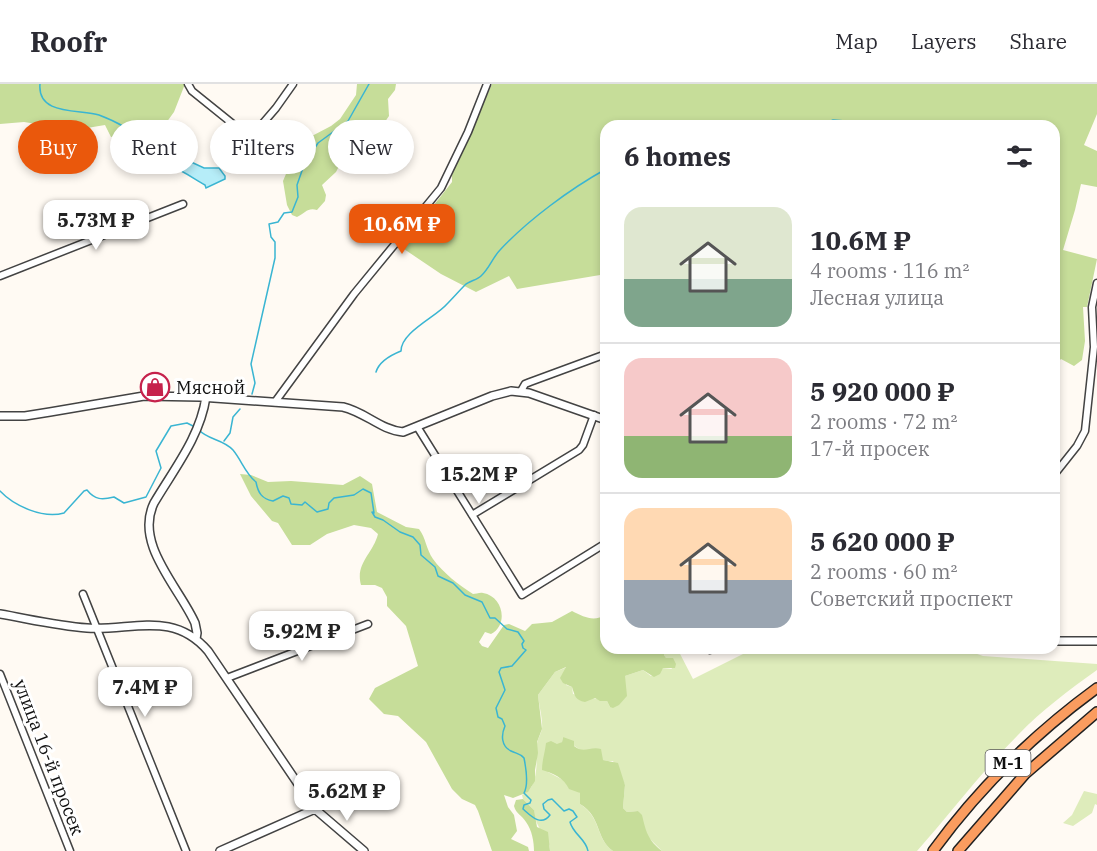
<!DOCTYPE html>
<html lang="en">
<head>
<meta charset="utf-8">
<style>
  :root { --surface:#fff; --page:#f2f2f3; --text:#2b2b33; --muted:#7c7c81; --line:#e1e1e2; --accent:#ea580c }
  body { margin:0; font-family:"IBM Plex Serif",serif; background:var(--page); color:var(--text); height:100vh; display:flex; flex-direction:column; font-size:22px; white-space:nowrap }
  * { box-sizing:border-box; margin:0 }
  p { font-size:20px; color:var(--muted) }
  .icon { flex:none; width:33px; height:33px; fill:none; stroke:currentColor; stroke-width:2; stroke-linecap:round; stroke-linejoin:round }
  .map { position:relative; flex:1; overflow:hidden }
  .drawer { position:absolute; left:600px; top:36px; width:460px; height:534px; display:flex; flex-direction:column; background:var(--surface); border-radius:18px; box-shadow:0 3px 9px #0003 }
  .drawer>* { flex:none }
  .guide { position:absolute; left:18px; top:36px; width:492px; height:54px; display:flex; gap:12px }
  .price { position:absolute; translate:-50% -51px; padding:0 14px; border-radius:12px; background:#fff; color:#222; font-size:20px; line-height:39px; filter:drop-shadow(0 2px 3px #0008) }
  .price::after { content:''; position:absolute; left:50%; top:36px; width:18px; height:14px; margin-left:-9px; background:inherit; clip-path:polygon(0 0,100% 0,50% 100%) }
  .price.selected { background:var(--accent); color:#fff }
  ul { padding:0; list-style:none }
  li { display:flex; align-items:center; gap:18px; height:150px; padding:0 24px }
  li+li { border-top:2px solid var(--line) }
  li span { display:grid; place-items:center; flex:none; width:168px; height:120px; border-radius:18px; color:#555 }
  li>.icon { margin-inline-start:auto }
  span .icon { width:72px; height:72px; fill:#fffc; stroke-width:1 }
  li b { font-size:26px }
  h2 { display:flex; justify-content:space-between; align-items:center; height:72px; padding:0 24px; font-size:26px }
  .tag { padding:0 21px; border-radius:27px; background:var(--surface); box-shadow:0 3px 9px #0003; font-size:21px; line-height:54px }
  .tag.selected { background:var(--accent); color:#fff }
  header { display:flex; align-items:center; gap:36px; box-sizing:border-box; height:84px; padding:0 30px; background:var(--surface); border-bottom:2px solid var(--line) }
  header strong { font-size:28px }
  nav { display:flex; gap:33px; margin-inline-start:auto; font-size:21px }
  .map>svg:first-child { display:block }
</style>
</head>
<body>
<header>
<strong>Roofr</strong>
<nav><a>Map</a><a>Layers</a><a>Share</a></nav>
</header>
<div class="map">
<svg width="1097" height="767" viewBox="0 0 1097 767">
  <rect width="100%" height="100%" fill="#fffaf3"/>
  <path fill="#deecbb" d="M665,564H677L693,595L755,564H960L983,572L1097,580V586C1069,606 1042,626 1018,651C982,687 951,729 917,767H662L648,753L638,727L627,728L623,724L625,701L613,677C596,678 576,664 563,653L562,658L557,661L548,688L563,696L580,709V720C602,734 595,754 613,767H550C551,753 535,747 534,726L523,715L522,711C540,704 536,675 537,659C538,654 541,650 542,645C543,635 539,622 538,611L555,588L567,583L566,601L572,603L573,610L607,617L610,623C632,609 623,613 625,592L643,586L651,592L663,584L672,585L664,571Z
    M1084,707L1097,710V721L1095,720L1092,729L1073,742L1063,739L1072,731Z"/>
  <path fill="#c6dd99" d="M0,0H185L174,28L161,46L133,53H111L105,41L75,46L24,38L0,40Z
    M357,0H396L395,6L388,15L389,32L380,45L377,63L373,68L357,75L341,78L336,88L322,101L326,111L325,117L317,126C308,123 305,129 297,133L292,131L287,121L283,97L294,71L310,53L331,42L340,35L356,11Z
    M492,0H1097V30L1084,61L1097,67V103L1081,100L1075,126L1063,166L1097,175L1087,223H1083L1085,257L1082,276L1074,282L1061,275L1055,281L1054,42H606V190L517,205L509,192L476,208L441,190L401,163L452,98V91Z
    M240,390L251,391L268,398L291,397L343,401L360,392L372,400L377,428L406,443L419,445C426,454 426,465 433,475C443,489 459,501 473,510C476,510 480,508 483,509C503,512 509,541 491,550L485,548L479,558L482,562L488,564L504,541L509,540L525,547L532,540L552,538L572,527C584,533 593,538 606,531V564H665L664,571L666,574H673L676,580L675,584H663L660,590L654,593L643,586L625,592L627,612L619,621L613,624L610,623L607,617H600L595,614L585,618C575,616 575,612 572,603L563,599L560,594L566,583L555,588L538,611L542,645L537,658L538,669L535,686V697L528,708L513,714L504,711L508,723L514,731L517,747L511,755L528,763L529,767H492L478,727L475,721L462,715L452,705L426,658L398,632L384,630L369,615L375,604L418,582L406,542L387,522V513L382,504L375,501H361C355,479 373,470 378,450L371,444L354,441L327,450L310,461H292L278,439L272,437L251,412Z
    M563,653L574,657V662C584,670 590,662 601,665L603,676L618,679L625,701L623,724L627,728L638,727L642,731C646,748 648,756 662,767H613C595,754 602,733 580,720V709L569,705C564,694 553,689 542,686C542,676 545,669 546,659L551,657L557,660L562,658Z
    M523,715L534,726L537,743L548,748L550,767H534C534,758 532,746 526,738C522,731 516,730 514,722L516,716Z"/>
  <path fill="#b6edf8" stroke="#3ab5d2" stroke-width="1.5" d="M143,57H152L166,65L179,68L189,77L204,84H219L225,92V95L206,104L205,101C194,95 184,87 172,83C171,79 170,76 168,73C162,65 147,69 140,60Z"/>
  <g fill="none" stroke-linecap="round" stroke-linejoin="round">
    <path stroke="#3ab5d2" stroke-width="1.5" d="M40,0C37,32 80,25 99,31C115,37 131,45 143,57
      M820,42L833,36L872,39L881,42
      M376,288C379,278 391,271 401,267C401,248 436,233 447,220C453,214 459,207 465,201C469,197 477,196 481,192C489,185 493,173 500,166C528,136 570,105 606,85
      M252,310L255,299L251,280L275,174V158L271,153L269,140L278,138L284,129L292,128L298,113L297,101L304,81L318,59L348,37L369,0
      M199,346C208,356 223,355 233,366C242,377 245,389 256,398C258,409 262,415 273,417L283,412L289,414L291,420L302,421L305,418L317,428L328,425L329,419L334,414L354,411L363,405L371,409L374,429L372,428L375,433L383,436L400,448L413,453L420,461L421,471L435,483L438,492L453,499L465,511L482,518L490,534H495L507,545L518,548L524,557L522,560L523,564L526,566L512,582L501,584L499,588L505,606L496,624L498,633L502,635L505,642C501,651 501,662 511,667C517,670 520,669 524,674C526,684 529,700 524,709L531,716L530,719L524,721L523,725C531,732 541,743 550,731L544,725L543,720L548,716L552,715L564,727L569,725L573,727L577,733L570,738C573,750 586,755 588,767
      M224,357L230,349L233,333L240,325
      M0,407C14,422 43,435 64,429L84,407L87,406C95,416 102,416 114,413L124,419L146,413L161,384L156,367L171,342L187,339L195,343"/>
    <g stroke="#434343" stroke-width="9">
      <path id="minor" d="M188,0L192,7L264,65L273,70
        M251,53L276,24L293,0
        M0,192L183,120
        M521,307L525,300L530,298L606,270
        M275,318L354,210L441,104L468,48L487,0
        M418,344L522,511L606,459
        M1054,391L1077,362L1085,347L1094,263L1092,223L1097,199
        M472,431L579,366L583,361L594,331
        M83,510L186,767
        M704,564L710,566L714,564
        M0,590L70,767
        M227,594L368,540"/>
    </g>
    <g stroke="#434343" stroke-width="10">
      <path id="tertiary" d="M0,332H25L50,328L144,312L200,313L343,323C365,328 381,346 403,348L492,312L511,307L529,309L606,336
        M0,530C29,535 58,542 87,544C132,547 173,526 208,567L315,725L364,767
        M196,555L197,549L195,539C179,503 134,460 154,419C174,385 200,353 206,313
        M1054,557H1097
        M220,767L315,725"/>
    </g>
    <g stroke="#212121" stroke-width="12">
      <path id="trunk" d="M933,767C979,704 1034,650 1097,604
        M958,767L1025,690L1097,628"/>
    </g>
    <use href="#minor" stroke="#fff" stroke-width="6"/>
    <use href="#tertiary" stroke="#fff" stroke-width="7"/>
    <use href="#trunk" stroke="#fa9c5f" stroke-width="9"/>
  </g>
  <defs>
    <g id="shop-ring" transform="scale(1.5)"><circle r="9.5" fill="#fff" stroke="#c6224c" stroke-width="1.5"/><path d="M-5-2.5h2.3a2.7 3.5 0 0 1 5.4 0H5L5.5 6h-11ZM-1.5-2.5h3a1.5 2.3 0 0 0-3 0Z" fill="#c6224c"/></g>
  </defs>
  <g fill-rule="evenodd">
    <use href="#shop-ring" x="155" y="303"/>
  </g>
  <g text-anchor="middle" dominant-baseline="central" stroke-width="6" stroke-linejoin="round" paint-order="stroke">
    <rect fill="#fff" stroke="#585858" stroke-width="1.5" x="985.5" y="666" width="45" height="26" rx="4.5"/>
    <g font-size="16" font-weight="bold" fill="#101010">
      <text x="1008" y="679">М-1</text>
    </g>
    <g font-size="18" fill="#101010" stroke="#fff" text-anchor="start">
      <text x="176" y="303">Мясной</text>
    </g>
    <g font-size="18" fill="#101010" stroke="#fff">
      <text transform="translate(49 673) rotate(69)">улица 16-й просек</text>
    </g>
  </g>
</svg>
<b class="price" style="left:96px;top:167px">5.73M ₽</b>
<b class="price selected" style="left:402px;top:171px">10.6M ₽</b>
<b class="price" style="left:479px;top:421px">15.2M ₽</b>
<b class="price" style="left:302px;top:578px">5.92M ₽</b>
<b class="price" style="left:145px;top:634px">7.4M ₽</b>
<b class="price" style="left:347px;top:738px">5.62M ₽</b>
<div class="guide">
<a class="tag selected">Buy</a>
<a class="tag">Rent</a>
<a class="tag">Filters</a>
<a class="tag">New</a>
</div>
<section class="drawer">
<h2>6 homes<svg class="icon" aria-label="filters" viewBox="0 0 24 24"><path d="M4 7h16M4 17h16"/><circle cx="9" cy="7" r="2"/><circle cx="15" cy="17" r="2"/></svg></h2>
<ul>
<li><span style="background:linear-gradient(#dfe7d0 60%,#7fa58c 0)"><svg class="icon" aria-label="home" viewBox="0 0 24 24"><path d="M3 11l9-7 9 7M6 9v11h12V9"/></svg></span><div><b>10.6M ₽</b><p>4 rooms · 116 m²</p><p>Лесная улица</p></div></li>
<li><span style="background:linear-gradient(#f6c9c9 65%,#8fb573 0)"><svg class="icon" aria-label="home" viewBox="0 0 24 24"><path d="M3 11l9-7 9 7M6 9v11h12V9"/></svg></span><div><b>5 920 000 ₽</b><p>2 rooms · 72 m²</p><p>17-й просек</p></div></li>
<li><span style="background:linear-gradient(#ffd9b3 60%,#9aa5b1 0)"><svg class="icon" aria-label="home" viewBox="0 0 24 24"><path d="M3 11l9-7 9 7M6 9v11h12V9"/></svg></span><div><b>5 620 000 ₽</b><p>2 rooms · 60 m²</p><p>Советский проспект</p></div></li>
</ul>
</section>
</div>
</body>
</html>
